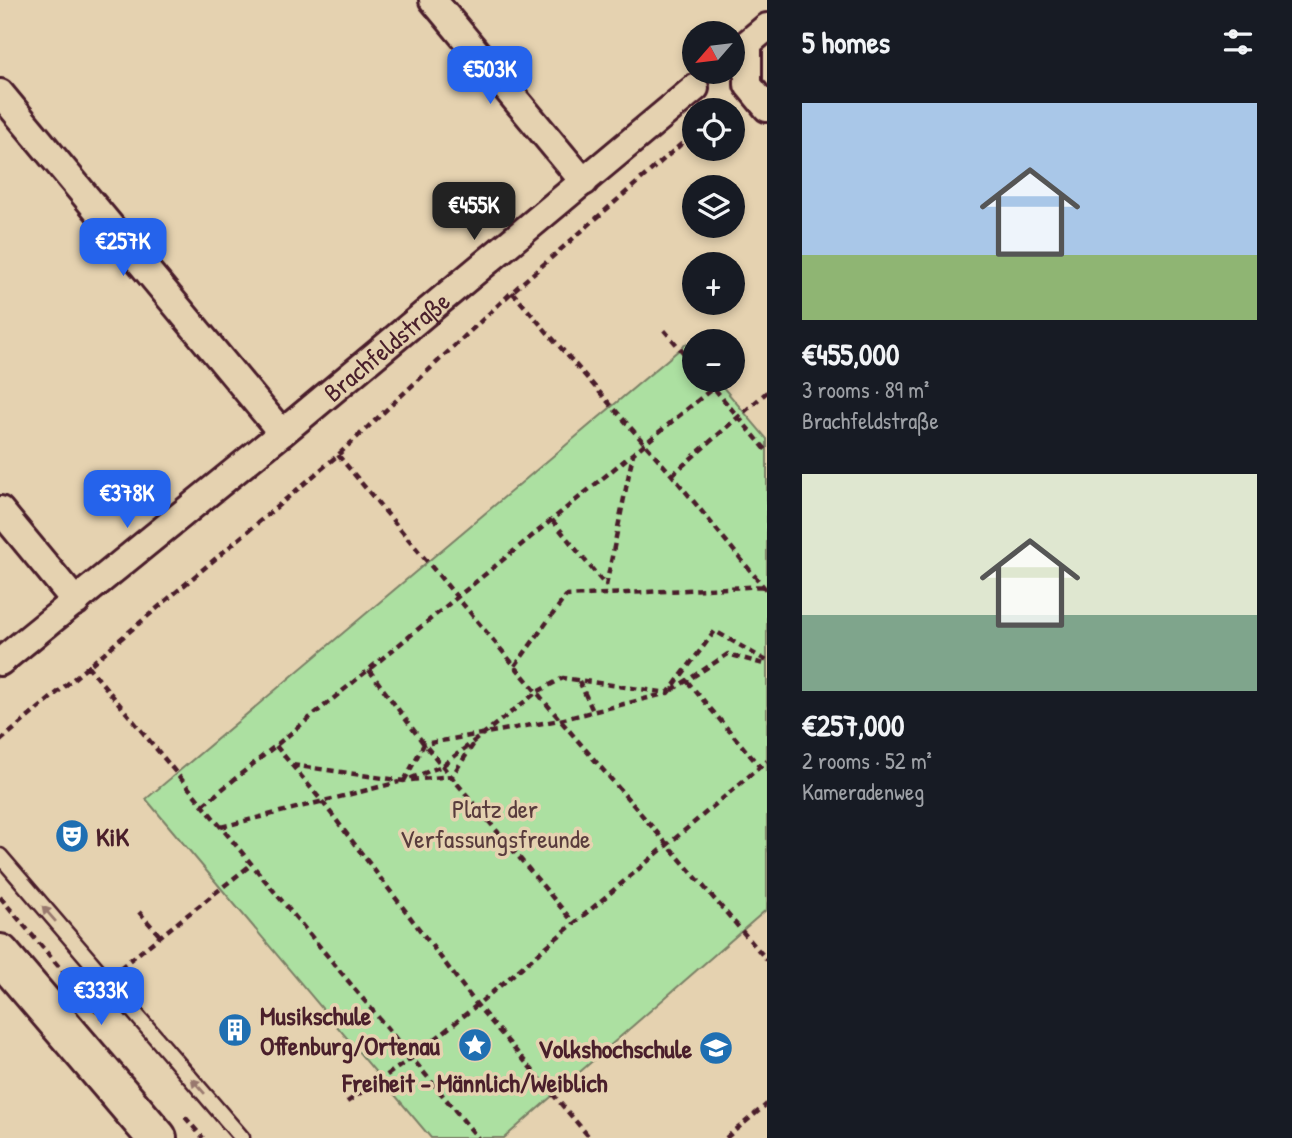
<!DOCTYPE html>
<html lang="en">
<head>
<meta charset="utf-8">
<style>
  :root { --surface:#171b24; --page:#20242c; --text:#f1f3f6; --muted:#9ea1a6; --accent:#2563eb }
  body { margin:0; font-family:"Patrick Hand",sans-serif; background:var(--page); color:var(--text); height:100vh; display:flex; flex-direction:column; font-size:26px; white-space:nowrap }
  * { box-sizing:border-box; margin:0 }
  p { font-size:23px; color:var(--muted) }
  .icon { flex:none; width:38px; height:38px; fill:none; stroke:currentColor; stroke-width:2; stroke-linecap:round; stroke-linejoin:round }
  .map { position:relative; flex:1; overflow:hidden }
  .drawer { display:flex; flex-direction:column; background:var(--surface); width:525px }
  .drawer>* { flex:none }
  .needle { width:46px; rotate:242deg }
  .buttons { position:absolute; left:682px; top:21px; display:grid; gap:14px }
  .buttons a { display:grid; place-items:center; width:63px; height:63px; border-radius:50%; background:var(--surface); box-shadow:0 4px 10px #0003; font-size:35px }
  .price { position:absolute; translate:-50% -60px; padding:0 16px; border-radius:14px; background:var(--accent); color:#fff; font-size:23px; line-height:46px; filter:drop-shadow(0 2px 4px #0008) }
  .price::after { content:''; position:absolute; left:50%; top:42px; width:21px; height:16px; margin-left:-10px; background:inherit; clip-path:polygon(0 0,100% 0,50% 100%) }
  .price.on { background:#222; color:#fff }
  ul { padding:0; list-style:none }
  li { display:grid; align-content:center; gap:14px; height:371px; padding:0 35px }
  li span { display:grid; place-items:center; height:217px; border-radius:0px; color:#555 }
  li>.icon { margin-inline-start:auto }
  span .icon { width:126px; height:126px; fill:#fffc; stroke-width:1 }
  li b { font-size:30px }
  h2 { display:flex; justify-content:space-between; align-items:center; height:84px; padding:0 35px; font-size:30px }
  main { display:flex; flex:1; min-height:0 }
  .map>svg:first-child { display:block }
</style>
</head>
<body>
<main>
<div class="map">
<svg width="767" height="1138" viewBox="0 0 767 1138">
  <rect width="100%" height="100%" fill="#e5d2b0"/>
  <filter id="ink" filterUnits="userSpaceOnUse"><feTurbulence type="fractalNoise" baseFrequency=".0143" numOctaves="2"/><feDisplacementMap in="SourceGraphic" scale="14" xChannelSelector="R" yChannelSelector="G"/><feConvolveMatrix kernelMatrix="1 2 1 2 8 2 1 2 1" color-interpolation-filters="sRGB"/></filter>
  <g filter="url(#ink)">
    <path fill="#ace0a1" stroke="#7b8066" stroke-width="2" d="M686,344L695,354V380H717L767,439V909L504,1138H431L146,799Z"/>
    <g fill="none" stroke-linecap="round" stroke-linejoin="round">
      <g stroke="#4a1f2b" stroke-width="19">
        <path id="lane" d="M0,856L242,1138"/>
      </g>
      <g stroke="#4a1f2b" stroke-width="32">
        <g id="street">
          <path d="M433,0L584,182"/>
          <path d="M767,27L748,43V85L767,108"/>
          <path d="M0,93L282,433"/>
          <path d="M0,510L76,602"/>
          <path id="s1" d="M0,662L282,433L695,88"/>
        </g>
      </g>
      <g stroke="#4a1f2b" stroke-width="44">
        <path id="secondary" d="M0,954L157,1138"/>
      </g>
      <path stroke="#4a1f2b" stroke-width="4.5" stroke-dasharray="7 5" stroke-linecap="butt" d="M720,110L729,102
        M512,292L672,475L767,591
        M664,330L695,366
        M707,380L767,451
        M338,455L560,720L767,960
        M672,475L767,392
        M552,520L606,586
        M606,586L633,454
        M87,665L478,1138
        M515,666L566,596L767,586
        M369,670L424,744L574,923
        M579,681L593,711
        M687,681L760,767
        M672,690L728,654L767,665
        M0,741L338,455L512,292L695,132
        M276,746L321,800L477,1005L590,1138
        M292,765L404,781L442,766L537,692L563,678L668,693L715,631L767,661
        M411,780L452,776L475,742
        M404,781L424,744L560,720L664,694
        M203,805L713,388
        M221,827L399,782
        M0,897L103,1019
        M139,912L160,936
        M120,968L252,864
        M347,1102L412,1058L477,1005L767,761
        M185,1117L203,1138
        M726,1138L767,1104"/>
      <use href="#lane" stroke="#e5d2b0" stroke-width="14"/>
      <use href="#street" stroke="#e5d2b0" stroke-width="26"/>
      <use href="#secondary" stroke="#e5d2b0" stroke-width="38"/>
    </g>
    <defs><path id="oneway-solid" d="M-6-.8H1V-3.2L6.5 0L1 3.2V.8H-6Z" transform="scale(1.75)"/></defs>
    <g fill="#98786e">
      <use href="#oneway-solid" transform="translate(49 914) rotate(-131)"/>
      <use href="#oneway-solid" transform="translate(198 1086) rotate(-131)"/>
    </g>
  </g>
  <defs>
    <g id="theatre-disc" transform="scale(1.75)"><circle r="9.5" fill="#1f6fb2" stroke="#e5d2b0"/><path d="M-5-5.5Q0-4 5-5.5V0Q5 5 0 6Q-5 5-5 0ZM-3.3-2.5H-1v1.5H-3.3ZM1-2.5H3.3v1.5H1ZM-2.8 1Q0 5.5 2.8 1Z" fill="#fff"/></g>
    <g id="building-disc" transform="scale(1.75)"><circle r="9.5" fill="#1f6fb2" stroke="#e5d2b0"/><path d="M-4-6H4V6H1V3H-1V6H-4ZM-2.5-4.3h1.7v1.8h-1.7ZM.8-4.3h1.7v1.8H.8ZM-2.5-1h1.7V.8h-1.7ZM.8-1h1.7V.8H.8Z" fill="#fff"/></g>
    <g id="sight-disc" transform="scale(1.75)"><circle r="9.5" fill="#1f6fb2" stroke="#e5d2b0"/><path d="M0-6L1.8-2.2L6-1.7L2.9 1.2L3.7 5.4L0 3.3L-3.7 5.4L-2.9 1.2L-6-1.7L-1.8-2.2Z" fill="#fff"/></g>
    <g id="university-disc" transform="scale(1.75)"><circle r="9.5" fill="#1f6fb2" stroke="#e5d2b0"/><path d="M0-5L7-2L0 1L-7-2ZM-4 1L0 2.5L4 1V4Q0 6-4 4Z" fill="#fff"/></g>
  </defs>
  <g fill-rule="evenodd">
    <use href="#theatre-disc" x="72" y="836"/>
    <use href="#building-disc" x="235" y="1030"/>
    <use href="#sight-disc" x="475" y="1045"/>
    <use href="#university-disc" x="716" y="1048"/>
  </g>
  <g text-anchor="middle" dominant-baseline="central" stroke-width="7" stroke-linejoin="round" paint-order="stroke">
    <g font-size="26" fill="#4a1f2b" stroke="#e5d2b0">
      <text stroke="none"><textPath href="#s1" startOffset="499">Brachfeldstraße</textPath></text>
    </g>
    <g font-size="26" fill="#593c3d" stroke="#e5d2b0">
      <text x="495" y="808">Platz der<tspan x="495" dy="30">Verfassungsfreunde</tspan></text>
    </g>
    <g font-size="26" font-weight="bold" fill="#4a1f2b" stroke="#e5d2b0" text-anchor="start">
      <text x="96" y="836">KiK</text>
      <text x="260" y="1015">Musikschule<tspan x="260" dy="30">Offenburg/Ortenau</tspan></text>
      <text x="692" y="1048" text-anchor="end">Volkshochschule</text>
      <text x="475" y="1082" text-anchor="middle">Freiheit - Männlich/Weiblich</text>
    </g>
  </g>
</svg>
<div class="buttons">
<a><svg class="needle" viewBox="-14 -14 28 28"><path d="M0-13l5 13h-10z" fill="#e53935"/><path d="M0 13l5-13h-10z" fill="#9ea1a6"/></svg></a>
<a><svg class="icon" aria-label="locate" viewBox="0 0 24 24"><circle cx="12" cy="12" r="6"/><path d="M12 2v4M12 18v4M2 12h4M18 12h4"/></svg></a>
<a><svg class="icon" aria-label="layers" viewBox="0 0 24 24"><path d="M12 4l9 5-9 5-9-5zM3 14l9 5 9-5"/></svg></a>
<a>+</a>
<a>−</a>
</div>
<b class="price" style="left:490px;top:106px">€503K</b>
<b class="price on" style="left:474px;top:242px">€455K</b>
<b class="price" style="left:123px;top:278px">€257K</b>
<b class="price" style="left:127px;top:530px">€378K</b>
<b class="price" style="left:101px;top:1027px">€333K</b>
</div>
<section class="drawer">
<h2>5 homes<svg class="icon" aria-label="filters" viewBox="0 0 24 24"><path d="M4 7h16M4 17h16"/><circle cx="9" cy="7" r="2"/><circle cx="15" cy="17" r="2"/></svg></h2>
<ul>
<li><span style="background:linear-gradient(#a9c7e8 70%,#8fb573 0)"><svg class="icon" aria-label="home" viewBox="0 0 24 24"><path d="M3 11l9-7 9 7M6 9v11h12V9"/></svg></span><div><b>€455,000</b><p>3 rooms · 89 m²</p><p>Brachfeldstraße</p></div></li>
<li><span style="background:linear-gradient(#dfe7d0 65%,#7fa58c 0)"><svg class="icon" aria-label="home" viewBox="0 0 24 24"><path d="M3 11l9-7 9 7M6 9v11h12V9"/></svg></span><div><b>€257,000</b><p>2 rooms · 52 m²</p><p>Kameradenweg</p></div></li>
</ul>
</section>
</main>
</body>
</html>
